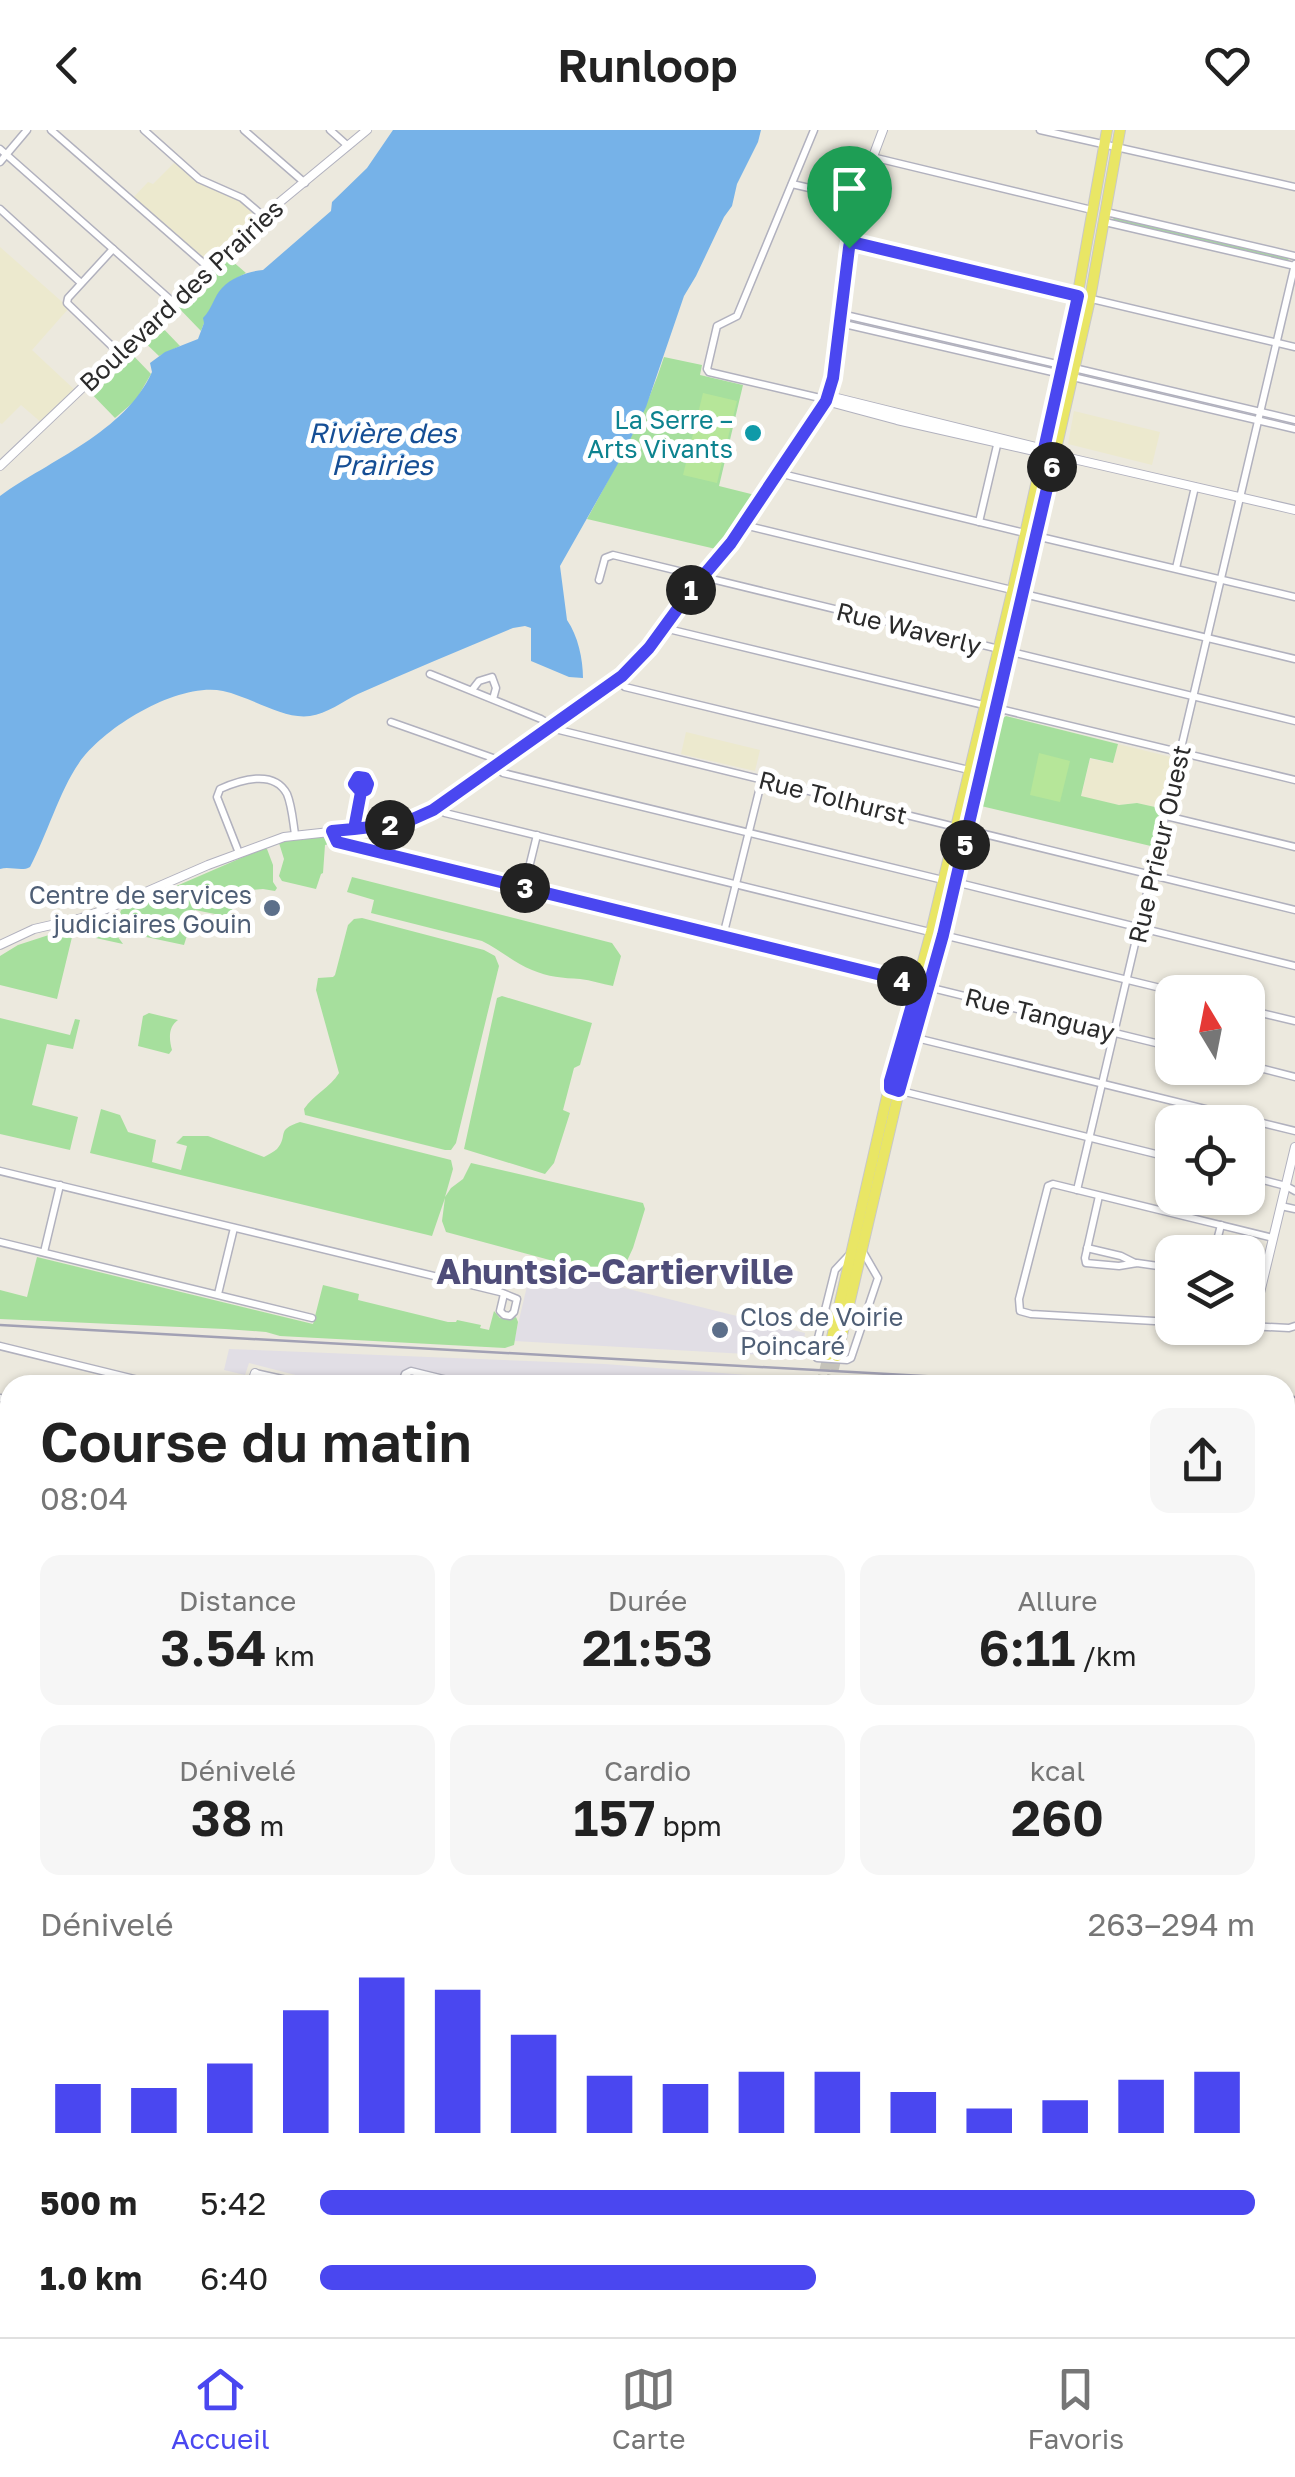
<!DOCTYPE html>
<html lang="fr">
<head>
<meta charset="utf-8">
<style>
  :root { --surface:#fff; --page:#f6f6f6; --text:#222; --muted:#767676; --line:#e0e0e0; --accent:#4a47f0 }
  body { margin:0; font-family:"Golos Text",sans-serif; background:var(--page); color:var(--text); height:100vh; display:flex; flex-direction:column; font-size:38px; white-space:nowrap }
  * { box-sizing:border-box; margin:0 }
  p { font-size:32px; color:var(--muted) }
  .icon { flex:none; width:55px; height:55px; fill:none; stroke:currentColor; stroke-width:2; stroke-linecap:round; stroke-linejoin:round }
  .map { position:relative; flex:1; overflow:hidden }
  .panel { position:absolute; left:0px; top:1245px; width:1295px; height:962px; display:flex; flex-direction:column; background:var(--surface); border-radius:30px 30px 0 0; box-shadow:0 2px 8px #0004 }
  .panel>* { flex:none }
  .needle { width:65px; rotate:350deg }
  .buttons { position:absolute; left:1155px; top:845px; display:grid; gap:20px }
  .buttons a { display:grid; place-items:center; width:110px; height:110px; border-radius:20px; background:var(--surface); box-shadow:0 2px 8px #0004; font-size:50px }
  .pin { position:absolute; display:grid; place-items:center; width:85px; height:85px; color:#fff; margin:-102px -42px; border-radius:50% 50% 50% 0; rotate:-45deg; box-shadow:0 0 10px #0007 }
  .pin .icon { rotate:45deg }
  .km { position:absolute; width:50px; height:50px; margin:-25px; border-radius:50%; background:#222; color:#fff; font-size:28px; line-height:50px; text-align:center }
  .round { display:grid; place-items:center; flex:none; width:105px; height:105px; border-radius:20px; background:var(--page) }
  .summary { display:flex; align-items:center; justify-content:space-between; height:170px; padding:0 40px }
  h1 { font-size:55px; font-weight:600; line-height:75px }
  .metrics { display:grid; grid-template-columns:repeat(3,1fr); gap:15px; height:170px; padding:10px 40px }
  .metrics div { display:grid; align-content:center; border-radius:20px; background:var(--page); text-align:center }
  .metrics b { font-size:50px; font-weight:600 }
  .metrics small { font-size:28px; font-weight:400 }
  .metrics p { font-size:28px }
  .chart { height:280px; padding:20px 40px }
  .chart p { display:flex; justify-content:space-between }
  .chart svg { width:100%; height:180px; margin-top:10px; stroke:var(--accent); stroke-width:6 }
  ul { padding:0 40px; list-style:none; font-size:32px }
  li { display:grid; grid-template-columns:160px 120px 1fr; align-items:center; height:75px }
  li i { height:25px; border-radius:12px; background:var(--accent) }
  header { display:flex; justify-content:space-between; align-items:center; height:130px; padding:0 40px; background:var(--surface); font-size:45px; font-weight:600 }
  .dock { display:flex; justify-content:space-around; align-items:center; height:140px; border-top:2px solid var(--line); background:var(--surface); font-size:28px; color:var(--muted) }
  .dock a { display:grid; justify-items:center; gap:5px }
  .dock .current { color:var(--accent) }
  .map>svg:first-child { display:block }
  .industrial { fill:#e1dee5 }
  .education { fill:#ece9ce }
  .medical { fill:#f2dfdc }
  .green { fill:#a6df9d }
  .pitch { fill:#b6e699 }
  .water { fill:#76b2e8 }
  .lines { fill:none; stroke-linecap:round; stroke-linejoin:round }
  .primary-tunnel { stroke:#c5c3ba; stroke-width:10; stroke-dasharray:10 5; stroke-linecap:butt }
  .minor-casing { stroke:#b1b1be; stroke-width:9 }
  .tertiary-casing { stroke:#b1b1be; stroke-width:10 }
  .secondary-casing { stroke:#b1b1be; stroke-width:10 }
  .primary-casing { stroke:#c8c8c8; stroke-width:12 }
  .motorway-casing { stroke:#c8c8c8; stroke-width:15 }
  .minor { stroke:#fff; stroke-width:6 }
  .tertiary { stroke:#fff; stroke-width:8 }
  .secondary { stroke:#fff; stroke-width:8 }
  .primary { stroke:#e9e665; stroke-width:10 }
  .motorway { stroke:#f5bf5f; stroke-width:12 }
  .rail { stroke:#a2a1b4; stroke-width:2.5 }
  .route-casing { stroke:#fff; stroke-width:20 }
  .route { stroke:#4a47f0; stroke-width:12 }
  .culture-dot { fill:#0f9aa8; stroke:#fff; stroke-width:4 }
  .service-dot { fill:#5c6f8a; stroke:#fff; stroke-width:4 }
  .labels { text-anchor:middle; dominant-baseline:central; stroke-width:10; stroke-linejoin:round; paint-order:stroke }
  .street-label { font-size:25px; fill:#2b2b2b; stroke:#fff }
  .culture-label { font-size:25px; fill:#0d838f; stroke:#fff; text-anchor:end }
  .service-label { font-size:25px; fill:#4e5e75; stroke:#fff; text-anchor:end }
  .water-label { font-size:28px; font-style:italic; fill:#154e95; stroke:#fff }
  .district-label { font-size:35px; font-weight:bold; fill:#4f4d79; stroke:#fff }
</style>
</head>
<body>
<header><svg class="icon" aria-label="back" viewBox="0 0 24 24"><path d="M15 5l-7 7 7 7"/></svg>Runloop<svg class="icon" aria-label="heart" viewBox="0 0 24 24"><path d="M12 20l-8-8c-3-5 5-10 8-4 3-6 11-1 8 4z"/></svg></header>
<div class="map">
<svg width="1295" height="2207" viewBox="0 0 1295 2207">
  <rect width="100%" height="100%" fill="#ece9de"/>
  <g class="industrial">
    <path d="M 532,1135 L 805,1203 L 801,1227 L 514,1211 Z"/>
    <path d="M 229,1219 L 605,1234 L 801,1249 L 799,1255 L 334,1255 L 249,1233 L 245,1245 L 224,1240 Z"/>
  </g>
  <g class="education">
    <path d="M 177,30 L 199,49 L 242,68 L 263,86 L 209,138 L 131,70 L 148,52 L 153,54 Z"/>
    <path d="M 0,117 L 69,178 L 32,220 L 77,262 L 43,294 L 21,275 L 2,294 L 0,293 Z"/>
    <path d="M 1074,281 L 1160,302 L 1152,335 L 1068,314 Z"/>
    <path d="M 686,602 L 760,620 L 755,641 L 681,624 Z"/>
    <path d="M 1118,614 L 1175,628 L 1164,679 L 1137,673 L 1119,675 L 1081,667 L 1090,629 L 1113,633 Z"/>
    <path d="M 0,1378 L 10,1381 L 10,1487 L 0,1483 Z"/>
  </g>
  <path class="medical" d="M 0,1276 L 10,1278 L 10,1381 L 0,1378 Z"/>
  <g class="green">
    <path d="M 1114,86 L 1289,127 L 1288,132 L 1113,91 Z"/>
    <path d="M 224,124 L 246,143 C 239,147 230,151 224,157 C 216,164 205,191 201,201 L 173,172 Z"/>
    <path d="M 157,192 L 180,216 L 159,226 L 137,205 Z"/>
    <path d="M 125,217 L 151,244 L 136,270 L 115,288 L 84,256 Z"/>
    <path d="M 664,227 L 702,235 L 700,245 L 743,255 L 719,356 L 759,366 L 720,420 L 587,389 C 616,336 646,284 664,227 Z"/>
    <path d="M 1006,586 L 1118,614 L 1113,633 L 1090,628 L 1081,666 L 1119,675 L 1137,673 L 1164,679 L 1155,717 L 981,676 L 1002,589 Z"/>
    <path d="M 327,707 L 329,714 L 325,715 L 323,743 L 321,744 L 316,759 L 282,751 L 279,746 L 284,729 L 279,713 L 297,708 L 304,710 L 305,708 Z"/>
    <path d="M 262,719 L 267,719 L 273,735 L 273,752 L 277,758 L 275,761 L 263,759 L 250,760 L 246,771 L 235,770 L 230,787 L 195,780 L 184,815 L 132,804 L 128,805 L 118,790 L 121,780 Z"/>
    <path d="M 352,747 L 612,813 L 621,826 L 613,856 C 602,854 591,850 580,849 C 563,848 548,847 532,840 C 514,833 499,819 482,811 L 371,783 L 374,770 L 347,762 Z"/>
    <path d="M 101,788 L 108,793 L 123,814 L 73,803 L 57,869 L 0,855 L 0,826 L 18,815 Z"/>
    <path d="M 362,788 L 484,820 L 495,826 L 499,836 L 456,1013 L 451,1020 L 445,1020 L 305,985 L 304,979 C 314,964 330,958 339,943 L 316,860 L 318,848 L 333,847 L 335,845 L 348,795 L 354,789 Z"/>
    <path d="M 502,866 L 592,893 L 580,935 L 574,938 L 563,980 L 570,983 L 554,1033 L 545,1044 L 464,1019 L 497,868 Z"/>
    <path d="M 149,883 L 178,890 C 168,897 169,909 172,920 L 169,924 L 138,916 L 143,886 Z"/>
    <path d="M 0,888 L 70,905 L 75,889 L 80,890 L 73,919 L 47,914 L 32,975 L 78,987 L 70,1020 L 0,1004 Z"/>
    <path d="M 101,979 L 120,985 L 128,1002 L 156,1010 L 152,1032 L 181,1040 L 187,1016 L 176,1013 L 183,1006 L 208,1006 L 264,1027 C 269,1024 274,1022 277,1019 C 289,1005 275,1000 300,992 L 451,1030 L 453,1039 L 445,1067 L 451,1058 L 463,1049 L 471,1033 L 643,1073 L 645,1079 L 633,1118 L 620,1146 L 609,1146 L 446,1102 L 442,1091 L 445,1068 L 432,1106 L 90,1023 Z"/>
    <path d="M 37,1127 L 313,1194 L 323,1155 L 359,1164 L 358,1170 L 448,1192 L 456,1192 L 457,1190 L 481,1195 L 480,1198 L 489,1200 L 494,1181 L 500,1188 L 510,1190 L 516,1187 L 518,1192 L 514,1215 L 505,1218 L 280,1206 L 266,1202 L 225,1199 L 0,1189 L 0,1160 L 27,1167 Z"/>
    <path d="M 600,2198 L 701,2198 L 699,2207 L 595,2207 Z"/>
    <path d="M 996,2198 L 1096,2198 L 1094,2207 L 991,2207 Z"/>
  </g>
  <g class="pitch">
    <path d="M 703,263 L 737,271 L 717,353 L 683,345 Z"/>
    <path d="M 1039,623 L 1070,631 L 1060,672 L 1030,665 Z"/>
  </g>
  <path class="water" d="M 393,0 L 761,0 L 758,12 L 737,54 L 732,76 L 724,87 L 696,146 L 684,166 L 646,277 L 620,330 L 560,436 L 567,490 C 578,506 583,529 583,548 L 569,547 L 531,531 L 531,498 L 525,496 L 513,498 C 461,520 409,541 358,564 C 344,571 326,584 310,586 C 284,590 251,567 223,561 C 178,552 104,597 79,633 C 59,662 47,705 30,737 C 22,742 10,736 0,739 L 0,366 C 50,330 125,302 152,242 L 150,233 L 165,222 L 198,209 L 204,193 L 203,188 C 212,179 214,166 222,158 C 232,147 250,141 263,140 L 331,81 L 332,72 L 367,38 Z"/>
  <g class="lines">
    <g class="primary-tunnel">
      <path d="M 821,1255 L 828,1225"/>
      <path d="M 830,1255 L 837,1226"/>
    </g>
    <g class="minor-casing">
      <g id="minor">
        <path d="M 51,0 L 209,138"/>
        <path d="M 144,0 L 199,49 L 242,68 L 263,86"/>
        <path d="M 244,0 L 305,53"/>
        <path d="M 330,0 L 348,16"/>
        <path d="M 814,0 L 737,186 L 717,196 L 707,239 L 709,242 L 820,268 L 827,268"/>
        <path d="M 1040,0 L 1295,57"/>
        <path d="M 0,19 L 173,172"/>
        <path d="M 872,27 L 1092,80"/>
        <path d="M 0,32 L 27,0"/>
        <path d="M 792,54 L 857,69"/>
        <path d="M 0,79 L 81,153"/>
        <path d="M 1106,82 L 1295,126"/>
        <path d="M 1105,92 L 1295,136"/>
        <path d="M 850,112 L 1295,217"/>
        <path d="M 113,119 L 68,168 L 67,173 L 119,223"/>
        <path d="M 841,184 L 1061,235"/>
        <path d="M 840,193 L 1061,244"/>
        <path d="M 1074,238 L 1295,290"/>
        <path d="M 1073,247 L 1295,299"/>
        <path d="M 778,343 L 1025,403"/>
        <path d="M 979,392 L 998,311"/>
        <path d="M 744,395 L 1012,460"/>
        <path d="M 1036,406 L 1295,467"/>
        <path d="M 1176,438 L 1195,357"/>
        <path d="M 599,450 L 605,428 L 613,425 L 1295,591"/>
        <path d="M 1024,464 L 1295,529"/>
        <path d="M 664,498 L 1295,650"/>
        <path d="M 430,544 L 541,589 L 559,600 L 1295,780"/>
        <path d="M 617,550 L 625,557 L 973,641"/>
        <path d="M 472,560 L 479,551 L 492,547 L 496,558 L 493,569"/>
        <path d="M 391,592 L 493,628 L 498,639 L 503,643 L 943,750"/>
        <circle cx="361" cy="654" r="7"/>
        <path d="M 438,677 L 445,683 L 930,802"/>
        <path d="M 1166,686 L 1295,717"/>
        <path d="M 354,699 L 361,661"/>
        <path d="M 332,701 L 337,712 L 1172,917"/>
        <path d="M 239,723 L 217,667 L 220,659 C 240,650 274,639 287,664 C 292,676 293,692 295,704"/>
        <path d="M 955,752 L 1295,836"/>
        <path d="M 524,758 L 537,705"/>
        <path d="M 943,805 L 1177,862"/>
        <path d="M 723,806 L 762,649"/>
        <path d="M 1248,880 L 1295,891"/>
        <path d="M 904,905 L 1295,1001"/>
        <path d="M 1248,935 L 1295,947"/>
        <path d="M 889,958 L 1172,1028"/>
        <path d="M 0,1041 L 500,1162 L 517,1169 L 514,1182 L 510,1186 L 504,1185 L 500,1181 L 504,1164"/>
        <path d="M 1248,1046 L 1286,1056 L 1295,1061"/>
        <path d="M 1077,1060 L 1295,134"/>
        <path d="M 1099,1066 L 1085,1128 L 1086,1133 L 1119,1136 L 1137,1133 L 1172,1138"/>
        <path d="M 1281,1076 L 1295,1079"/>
        <path d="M 0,1112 L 312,1188"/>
        <path d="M 1087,1118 L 1121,1126 L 1135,1133"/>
        <path d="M 44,1122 L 60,1055"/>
        <path d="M 1214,1122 L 1221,1095"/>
        <path d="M 849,1125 L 835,1140 L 814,1224 L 817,1228 L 847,1230 L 851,1228 L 878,1148 L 863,1122"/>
        <path d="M 218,1164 L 234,1098"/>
        <path d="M 1172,1192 L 1031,1184 L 1020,1181 L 1019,1169 L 1048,1056 L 1053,1054 L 1273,1108"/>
        <path d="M 1248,1196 L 1289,1198 L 1295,1196"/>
        <path d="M 0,1216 L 159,1255"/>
        <path d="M 255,1243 L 309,1255"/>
        <path d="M 401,1255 L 405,1244 L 411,1241 L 468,1255"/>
        <path d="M 807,1255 L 834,1255"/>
        <path d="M 0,1268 L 10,1270"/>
        <path d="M 1285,1300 L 1295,1301"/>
        <path d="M 1285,1325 L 1290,1301"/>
        <path d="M 1285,1389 L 1295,1391"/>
        <path d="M 1285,1466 L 1295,1469"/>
        <path d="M 1285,1557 L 1295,1559"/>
        <path d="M 0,1570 L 10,1575"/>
        <path d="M 0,1599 L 10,1580"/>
        <path d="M 0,1606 L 10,1611"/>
        <path d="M 0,1669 L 10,1674"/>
        <path d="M 1285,1673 L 1295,1693"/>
        <path d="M 0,1722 L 10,1704"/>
        <path d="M 1285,1778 L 1292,1776 L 1295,1769"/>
        <path d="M 1285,1883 L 1285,1877 L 1295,1878"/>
        <path d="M 0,1912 L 10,1918"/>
        <path d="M 1285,1963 L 1295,1964"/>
        <path d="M 1285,1972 L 1295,1973"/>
        <path d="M 0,1975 L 10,1981"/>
        <path d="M 1285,2027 L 1292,2029 L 1294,2039 L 1288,2062"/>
        <path d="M 0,2116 L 10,2083"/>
        <path d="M 1285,2126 L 1295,2131"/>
        <path d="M 0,2161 L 10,2165"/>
        <path d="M 220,2198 L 225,2199 L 260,2198"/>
        <path d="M 736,2207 L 739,2198"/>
        <path d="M 859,2207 L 861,2198"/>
        <path d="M 869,2207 L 871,2198"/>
        <path d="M 926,2207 L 929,2198"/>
        <path d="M 987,2207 L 991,2198"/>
        <path d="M 1098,2207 L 1100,2198"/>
        <path d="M 1215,2207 L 1220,2198"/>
        <path d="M 1286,2207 L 1288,2196"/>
      </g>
    </g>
    <g class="tertiary-casing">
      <g id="tertiary">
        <path d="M 827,268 L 833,267 L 1044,319"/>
        <path d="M 826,271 L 897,290 L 1043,323"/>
        <path d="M 0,336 L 263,86 L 367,0"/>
        <path d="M 0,815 L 34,799 L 82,788 L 109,778 L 208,735 L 284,707 L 394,695 L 413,690 L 455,665 L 626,543 L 649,518 L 692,459 L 734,409 L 826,271 L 833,247 L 857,69 L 883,0"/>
        <path d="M 1252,1196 L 1295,1017"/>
        <path d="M 251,1255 L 255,1243"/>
        <path d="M 0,1833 L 10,1817"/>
      </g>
    </g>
    <g class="secondary-casing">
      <g id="secondary">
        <path d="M 1052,324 L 1295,380"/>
        <path d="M 0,1489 L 10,1493"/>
        <path d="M 0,1504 L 10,1509"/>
        <path d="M 1285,1629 L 1295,1624"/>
        <path d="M 1285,1643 L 1295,1638"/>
      </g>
    </g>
    <g class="primary-casing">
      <g id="primary">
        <path d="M 828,1225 L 891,949 L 931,802 L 1014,454 L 1076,174 L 1107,0"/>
        <path d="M 837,1226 L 899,961 L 932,848 L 1010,522 L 1089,174 L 1120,0"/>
        <path d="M 570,2207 L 577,2198"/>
        <path d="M 582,2207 L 588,2198"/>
      </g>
    </g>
    <g class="motorway-casing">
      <g id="motorway">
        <path d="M 1285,1817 L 1295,1818"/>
        <path d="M 1285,1834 L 1295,1833"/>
        <path d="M 1285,1855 L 1295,1855"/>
        <path d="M 0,2186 L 10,2189"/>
        <path d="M 39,2198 L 79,2207"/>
        <path d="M 0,2203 L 14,2207"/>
        <path d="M 346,2207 L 386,2198"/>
        <path d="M 411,2207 L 441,2198"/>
        <path d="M 713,2207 L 715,2198"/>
      </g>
    </g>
    <use href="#minor" class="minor"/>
    <use href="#tertiary" class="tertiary"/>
    <use href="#secondary" class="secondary"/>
    <use href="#primary" class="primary"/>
    <use href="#motorway" class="motorway"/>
    <g class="rail">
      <path d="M 0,1195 L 1087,1255"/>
      <path d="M 1285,1266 L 1295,1267"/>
    </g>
  </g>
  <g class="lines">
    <g class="route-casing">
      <path id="route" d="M 849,118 L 833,248 L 826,271 L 731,413 L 692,459 L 649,518 L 622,546 L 433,680 L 404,693 L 354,699 L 361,662 L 366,660 L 368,654 L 365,648 L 358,647 L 354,654 L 361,662 L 354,699 L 332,701 L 337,712 L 918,854 L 890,951 L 890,958 L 899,961 L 943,805 L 1055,324 L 1044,319 L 1078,166 L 852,112 L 850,112 L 849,118"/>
    </g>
    <use href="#route" class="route"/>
  </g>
  <circle class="culture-dot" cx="753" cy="303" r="10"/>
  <g class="service-dot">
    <circle cx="272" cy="778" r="10"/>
    <circle cx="720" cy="1200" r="10"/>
  </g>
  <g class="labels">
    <g class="street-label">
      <text transform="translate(181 165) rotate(-43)">Boulevard des Prairies</text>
      <text transform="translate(909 498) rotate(14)">Rue Waverly</text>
      <text transform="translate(833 667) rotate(14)">Rue Tolhurst</text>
      <text transform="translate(1159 714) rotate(-77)">Rue Prieur Ouest</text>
      <text transform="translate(1040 884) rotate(14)">Rue Tanguay</text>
    </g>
    <g class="culture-label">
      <text x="733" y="289">La Serre –<tspan x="733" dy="29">Arts Vivants</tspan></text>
    </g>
    <g class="service-label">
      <text x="252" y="764">Centre de services<tspan x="252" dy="29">judiciaires Gouin</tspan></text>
      <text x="740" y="1186" text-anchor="start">Clos de Voirie<tspan x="740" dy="29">Poincaré</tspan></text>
    </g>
    <g class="water-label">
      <text x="382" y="302">Rivière des<tspan x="382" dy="32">Prairies</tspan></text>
    </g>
    <g class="district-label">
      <text x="615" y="1141">Ahuntsic-Cartierville</text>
    </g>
  </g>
</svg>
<div class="buttons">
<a><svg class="needle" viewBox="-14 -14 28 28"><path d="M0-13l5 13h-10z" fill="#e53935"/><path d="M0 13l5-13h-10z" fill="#767676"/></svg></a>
<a><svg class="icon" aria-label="locate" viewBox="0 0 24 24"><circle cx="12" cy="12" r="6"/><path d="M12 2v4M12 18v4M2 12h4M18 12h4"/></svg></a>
<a><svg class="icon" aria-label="layers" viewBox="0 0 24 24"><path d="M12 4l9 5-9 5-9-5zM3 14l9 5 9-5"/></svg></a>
</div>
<div class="pin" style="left:849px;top:118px;background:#1e9e55"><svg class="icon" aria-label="arrive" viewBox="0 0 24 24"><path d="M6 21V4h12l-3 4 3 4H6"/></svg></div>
<b class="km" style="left:691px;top:460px">1</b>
<b class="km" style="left:390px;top:695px">2</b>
<b class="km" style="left:525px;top:758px">3</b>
<b class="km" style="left:902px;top:851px">4</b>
<b class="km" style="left:965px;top:715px">5</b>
<b class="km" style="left:1052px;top:337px">6</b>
<section class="panel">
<div class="summary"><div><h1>Course du matin</h1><p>08:04</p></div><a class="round"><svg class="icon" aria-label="share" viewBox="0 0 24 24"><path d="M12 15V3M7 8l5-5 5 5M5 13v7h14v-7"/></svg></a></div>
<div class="metrics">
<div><p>Distance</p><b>3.54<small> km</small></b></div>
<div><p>Durée</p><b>21:53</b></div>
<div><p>Allure</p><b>6:11<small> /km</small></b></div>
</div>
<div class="metrics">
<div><p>Dénivelé</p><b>38<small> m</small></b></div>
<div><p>Cardio</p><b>157<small> bpm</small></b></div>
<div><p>kcal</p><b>260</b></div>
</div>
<div class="chart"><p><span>Dénivelé</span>263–294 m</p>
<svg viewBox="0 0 160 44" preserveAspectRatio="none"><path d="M5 44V32M15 44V33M25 44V27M35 44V14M45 44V6M55 44V9M65 44V20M75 44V30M85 44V32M95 44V29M105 44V29M115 44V34M125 44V38M135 44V36M145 44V31M155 44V29"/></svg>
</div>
<ul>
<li><b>500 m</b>5:42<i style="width:100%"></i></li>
<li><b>1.0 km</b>6:40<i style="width:53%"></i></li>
</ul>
</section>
</div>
<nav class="dock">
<a class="current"><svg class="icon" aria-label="home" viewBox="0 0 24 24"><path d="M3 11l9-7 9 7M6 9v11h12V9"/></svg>Accueil</a>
<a><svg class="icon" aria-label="map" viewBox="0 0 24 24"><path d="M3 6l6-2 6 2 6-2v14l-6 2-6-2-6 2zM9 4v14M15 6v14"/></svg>Carte</a>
<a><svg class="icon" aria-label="saved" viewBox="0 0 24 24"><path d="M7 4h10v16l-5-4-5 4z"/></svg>Favoris</a>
</nav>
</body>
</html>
